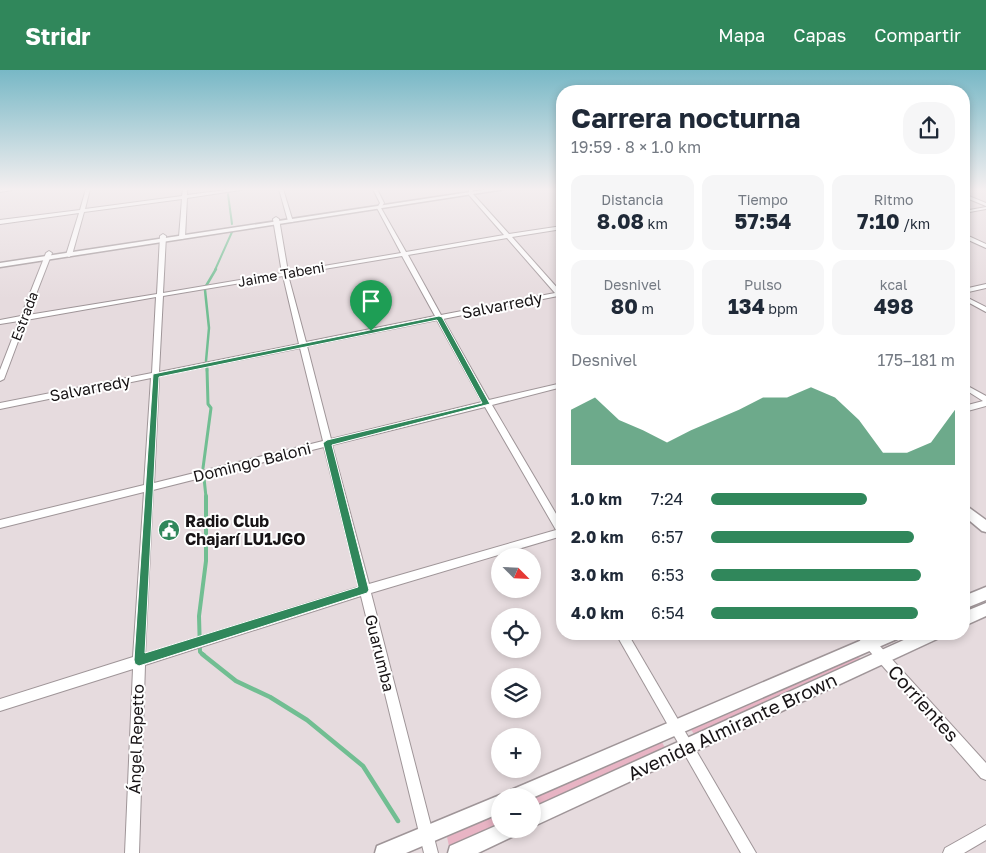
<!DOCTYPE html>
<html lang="es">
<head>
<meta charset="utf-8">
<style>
  :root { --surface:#fff; --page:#f6f6f7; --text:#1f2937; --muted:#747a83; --accent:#30875b }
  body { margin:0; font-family:"Golos Text",sans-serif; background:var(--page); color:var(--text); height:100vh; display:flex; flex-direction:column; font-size:19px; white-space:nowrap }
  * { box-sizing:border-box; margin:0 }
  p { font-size:16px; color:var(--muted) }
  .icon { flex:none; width:28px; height:28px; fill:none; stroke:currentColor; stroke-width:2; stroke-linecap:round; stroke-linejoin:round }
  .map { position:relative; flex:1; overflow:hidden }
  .side { position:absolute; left:556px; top:15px; width:414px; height:555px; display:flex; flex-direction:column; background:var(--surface); border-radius:20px; box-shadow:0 2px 8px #0003 }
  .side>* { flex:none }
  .needle { width:32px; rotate:114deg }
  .fabs { position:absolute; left:491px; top:478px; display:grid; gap:10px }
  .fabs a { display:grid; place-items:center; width:50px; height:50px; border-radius:50%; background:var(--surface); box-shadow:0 2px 8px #0003; font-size:25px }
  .pin { position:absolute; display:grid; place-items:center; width:42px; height:42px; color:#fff; margin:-51px -21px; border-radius:50% 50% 50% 0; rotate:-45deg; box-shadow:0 0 5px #0007 }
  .pin .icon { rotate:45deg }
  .round { display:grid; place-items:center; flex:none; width:52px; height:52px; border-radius:20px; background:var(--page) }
  .headline { display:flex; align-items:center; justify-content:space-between; height:85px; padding:0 15px }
  h1 { font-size:28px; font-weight:700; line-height:38px }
  .stats { display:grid; grid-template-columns:repeat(3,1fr); gap:8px; height:85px; padding:5px 15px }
  .stats div { display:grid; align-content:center; border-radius:12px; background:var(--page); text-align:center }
  .stats b { font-size:21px; font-weight:700 }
  .stats small { font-size:14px; font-weight:400 }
  .stats p { font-size:14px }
  .chart { height:140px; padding:10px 15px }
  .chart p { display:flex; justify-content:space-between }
  .chart svg { width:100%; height:90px; margin-top:5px; fill:var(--accent); opacity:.7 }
  ul { padding:0 15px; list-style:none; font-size:16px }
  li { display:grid; grid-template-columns:80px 60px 1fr; align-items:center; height:38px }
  li i { height:12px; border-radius:6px; background:var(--accent) }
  header { display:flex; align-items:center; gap:30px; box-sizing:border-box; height:70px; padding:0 25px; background:var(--accent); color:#fff }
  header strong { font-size:24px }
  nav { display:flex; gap:28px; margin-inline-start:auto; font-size:18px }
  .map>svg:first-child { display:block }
  .green { fill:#e8b4c4 }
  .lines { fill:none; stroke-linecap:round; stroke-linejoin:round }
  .stream-far4 { stroke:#71be92; stroke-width:2 }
  .stream-far3 { stroke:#71be92; stroke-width:2.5 }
  .stream-far2 { stroke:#71be92; stroke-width:3 }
  .stream-far1 { stroke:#71be92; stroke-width:4 }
  .stream { stroke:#71be92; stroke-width:4.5 }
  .minor-casing { stroke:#9f9598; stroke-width:2 }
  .secondary-casing { stroke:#9f9598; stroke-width:3 }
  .minor { fill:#fff; fill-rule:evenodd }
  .secondary { fill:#fff; fill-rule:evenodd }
  .route { fill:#30875b; stroke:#fff; fill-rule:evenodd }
  .labels { text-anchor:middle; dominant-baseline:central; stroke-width:4; stroke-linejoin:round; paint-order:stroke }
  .far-street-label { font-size:14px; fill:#181416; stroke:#fff }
  .street-label { font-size:16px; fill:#181416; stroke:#fff }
  .poi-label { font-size:16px; font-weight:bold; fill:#181416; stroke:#fff; text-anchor:start }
  .near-street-label { font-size:19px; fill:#181416; stroke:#fff }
</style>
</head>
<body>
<header>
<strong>Stridr</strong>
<nav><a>Mapa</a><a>Capas</a><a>Compartir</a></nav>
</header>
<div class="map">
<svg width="986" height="783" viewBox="0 0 986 783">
  <rect width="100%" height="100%" fill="#e6dbde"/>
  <g class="green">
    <path d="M 858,586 L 862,590 L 695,665 L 691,660 Z"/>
    <path d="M 662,672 L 665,678 L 533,738 L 532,729 Z"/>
    <path d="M 500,743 L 500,753 L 449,776 L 447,767 Z"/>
  </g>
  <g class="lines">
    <g class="stream-far4">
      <path d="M 228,124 L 232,154"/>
      <path d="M 215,200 L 232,162"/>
    </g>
    <g class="stream-far3">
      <path d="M 206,216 L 216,199"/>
      <path d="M 205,220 L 209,258 L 206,291"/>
      <path d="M 207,298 L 207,301"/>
    </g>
    <g class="stream-far2">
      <path d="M 203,398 L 211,338 L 208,334 L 207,299"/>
      <path d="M 204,408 L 206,427"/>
    </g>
    <path class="stream-far1" d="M 204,585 L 200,582 L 199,546 L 206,491 L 206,426"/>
    <path class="stream" d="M 202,584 L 236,611 L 270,627 L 307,650 L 363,696 L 398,751"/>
    <g class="minor-casing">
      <g id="minor">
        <path d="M 17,119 L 0,122 L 0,120 Z"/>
        <path d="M 86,119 L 90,119 L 85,139 L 182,126 L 183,119 L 187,119 L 187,125 L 234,119 L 247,119 L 187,128 L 185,167 L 182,169 L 179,167 L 182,129 L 84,142 L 72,185 L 69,187 L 66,185 L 79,143 L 0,154 L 0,150 L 80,140 Z"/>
        <path d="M 279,119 L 283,119 L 293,152 L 288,151 Z"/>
        <path d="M 373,119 L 377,119 L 384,133 L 381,138 L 406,182 L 504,165 L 469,125 L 469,119 L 473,119 L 473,124 L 509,164 L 562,156 L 562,159 L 512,167 L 560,221 L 562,221 L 562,229 L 558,226 L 443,249 L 489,330 L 562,313 L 562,317 L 492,335 L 562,454 L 562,466 L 371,523 L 438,783 L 424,783 L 361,526 L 145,595 L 139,783 L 125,783 L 133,599 L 0,641 L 0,629 L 133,587 L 144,422 L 0,458 L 0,450 L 144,415 L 151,308 L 0,339 L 0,333 L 152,303 L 156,227 L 26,250 L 4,309 L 0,311 L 0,300 L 19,251 L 0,254 L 0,250 L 21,246 L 46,183 L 49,181 L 52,183 L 28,245 L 157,224 L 160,166 L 163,164 L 166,166 L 163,223 L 282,203 L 273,149 L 276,147 L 279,149 L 288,202 L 401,183 L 377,138 L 380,133 ZM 507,168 L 555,223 L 441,245 L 408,185 ZM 402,186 L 435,246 L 306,272 L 288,205 ZM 283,206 L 299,274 L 159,302 L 163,226 ZM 437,250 L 482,332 L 331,369 L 307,276 ZM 300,278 L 323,371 L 154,413 L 159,306 ZM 485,337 L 556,460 L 369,514 L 332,375 ZM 324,377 L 359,517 L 145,584 L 153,420 Z"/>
        <path d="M 964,124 L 986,133 L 986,136 L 964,127 Z"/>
        <path d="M 986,137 L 986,139 L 964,143 L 964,141 Z"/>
        <path d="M 964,164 L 986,174 L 986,178 L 964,168 Z"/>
        <path d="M 986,214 L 986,218 L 964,223 L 964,219 Z"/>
        <path d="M 964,226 L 986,237 L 986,242 L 964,230 Z"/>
        <path d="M 964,314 L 986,326 L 986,336 L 964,342 L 964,336 L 983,331 L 964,319 Z"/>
        <path d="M 616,564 L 628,564 L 756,783 L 741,783 Z"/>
        <path d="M 856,564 L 869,564 L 986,693 L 986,710 L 981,708 L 858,568 Z"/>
        <path d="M 986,755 L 986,770 L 964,783 L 943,783 L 945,778 Z"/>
      </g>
    </g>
    <g class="secondary-casing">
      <g id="secondary">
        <path d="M 490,119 L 505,119 L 0,197 L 0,193 Z"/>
        <path d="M 964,434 L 986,450 L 986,462 L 982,461 L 964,446 Z"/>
        <path d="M 986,517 L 986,530 L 964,539 L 964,526 Z"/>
        <path d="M 986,533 L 986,546 L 964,556 L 964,542 Z"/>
        <path d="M 876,564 L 899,564 L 897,569 L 532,728 L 532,726 L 508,726 L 511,720 Z"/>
        <path d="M 917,564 L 939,564 L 937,569 L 532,757 L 532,738 Z"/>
        <path d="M 500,725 L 503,726 L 500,726 L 500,743 L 406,783 L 375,783 L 377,776 Z"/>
        <path d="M 500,754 L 500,759 L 519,759 L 516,765 L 478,783 L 448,783 L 450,776 Z"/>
      </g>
    </g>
    <use href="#minor" class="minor"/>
    <use href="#secondary" class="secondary"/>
  </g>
  <linearGradient id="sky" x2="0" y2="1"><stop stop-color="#78b8c6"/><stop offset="0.52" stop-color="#f4eff0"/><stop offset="1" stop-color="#f4eff0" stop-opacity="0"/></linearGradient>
  <rect width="986" height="229" fill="url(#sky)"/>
  <path class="route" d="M 439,246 L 442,247 L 490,334 L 332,375 L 369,520 L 367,523 L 139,596 L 135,594 L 134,590 L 153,304 ZM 437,250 L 482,333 L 327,370 L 323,373 L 358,517 L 145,583 L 159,307 Z"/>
  <defs>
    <g id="civic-disc" transform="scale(1.125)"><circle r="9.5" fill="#30875b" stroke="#fff"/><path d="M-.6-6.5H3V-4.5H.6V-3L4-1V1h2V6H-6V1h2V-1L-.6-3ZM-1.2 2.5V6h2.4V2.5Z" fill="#fff"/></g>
  </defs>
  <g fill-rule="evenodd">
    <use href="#civic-disc" x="169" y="460"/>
  </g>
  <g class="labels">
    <g class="far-street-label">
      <text transform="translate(281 204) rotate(-10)">Jaime Tabeni</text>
      <text transform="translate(24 246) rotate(-69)">Estrada</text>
    </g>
    <g class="street-label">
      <text transform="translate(502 235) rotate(-11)">Salvarredy</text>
      <text transform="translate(90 318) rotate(-11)">Salvarredy</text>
      <text transform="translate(252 392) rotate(-14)">Domingo Baloni</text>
      <text transform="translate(380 583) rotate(76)">Guarumba</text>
      <text transform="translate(136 669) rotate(-88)">Ángel Repetto</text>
    </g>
    <g class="poi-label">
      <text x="185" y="451">Radio Club<tspan x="185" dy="18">Chajarí LU1JGO</tspan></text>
    </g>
    <g class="near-street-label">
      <text transform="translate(924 633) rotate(48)">Corrientes</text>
      <text transform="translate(732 656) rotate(-25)">Avenida Almirante Brown</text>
    </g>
  </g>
</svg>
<div class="fabs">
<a><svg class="needle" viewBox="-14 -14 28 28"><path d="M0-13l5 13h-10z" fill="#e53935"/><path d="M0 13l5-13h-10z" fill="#747a83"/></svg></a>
<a><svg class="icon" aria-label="locate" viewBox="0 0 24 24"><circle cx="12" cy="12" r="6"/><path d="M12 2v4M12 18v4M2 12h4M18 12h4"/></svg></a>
<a><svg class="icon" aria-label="layers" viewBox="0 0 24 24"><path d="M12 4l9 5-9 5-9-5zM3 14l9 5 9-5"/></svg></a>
<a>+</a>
<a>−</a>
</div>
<div class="pin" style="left:371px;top:261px;background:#1e9e55"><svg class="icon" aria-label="arrive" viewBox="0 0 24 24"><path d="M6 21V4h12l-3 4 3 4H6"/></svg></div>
<section class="side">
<div class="headline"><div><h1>Carrera nocturna</h1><p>19:59 · 8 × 1.0 km</p></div><a class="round"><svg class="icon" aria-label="share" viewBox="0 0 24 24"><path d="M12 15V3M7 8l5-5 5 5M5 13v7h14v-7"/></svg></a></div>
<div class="stats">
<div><p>Distancia</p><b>8.08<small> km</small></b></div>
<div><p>Tiempo</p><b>57:54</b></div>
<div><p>Ritmo</p><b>7:10<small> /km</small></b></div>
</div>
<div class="stats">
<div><p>Desnivel</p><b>80<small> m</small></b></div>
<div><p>Pulso</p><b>134<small> bpm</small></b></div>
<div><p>kcal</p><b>498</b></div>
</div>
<div class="chart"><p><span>Desnivel</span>175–181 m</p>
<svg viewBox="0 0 160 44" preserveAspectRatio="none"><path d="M0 44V17L10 11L20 22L30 27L40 33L50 27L60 22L70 17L80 11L90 11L100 6L110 11L120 22L130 38L140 38L150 33L160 17V44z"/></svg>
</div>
<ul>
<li><b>1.0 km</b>7:24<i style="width:64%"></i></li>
<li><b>2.0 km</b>6:57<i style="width:83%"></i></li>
<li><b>3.0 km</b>6:53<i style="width:86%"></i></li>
<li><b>4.0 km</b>6:54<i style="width:85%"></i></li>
</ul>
</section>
</div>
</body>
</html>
